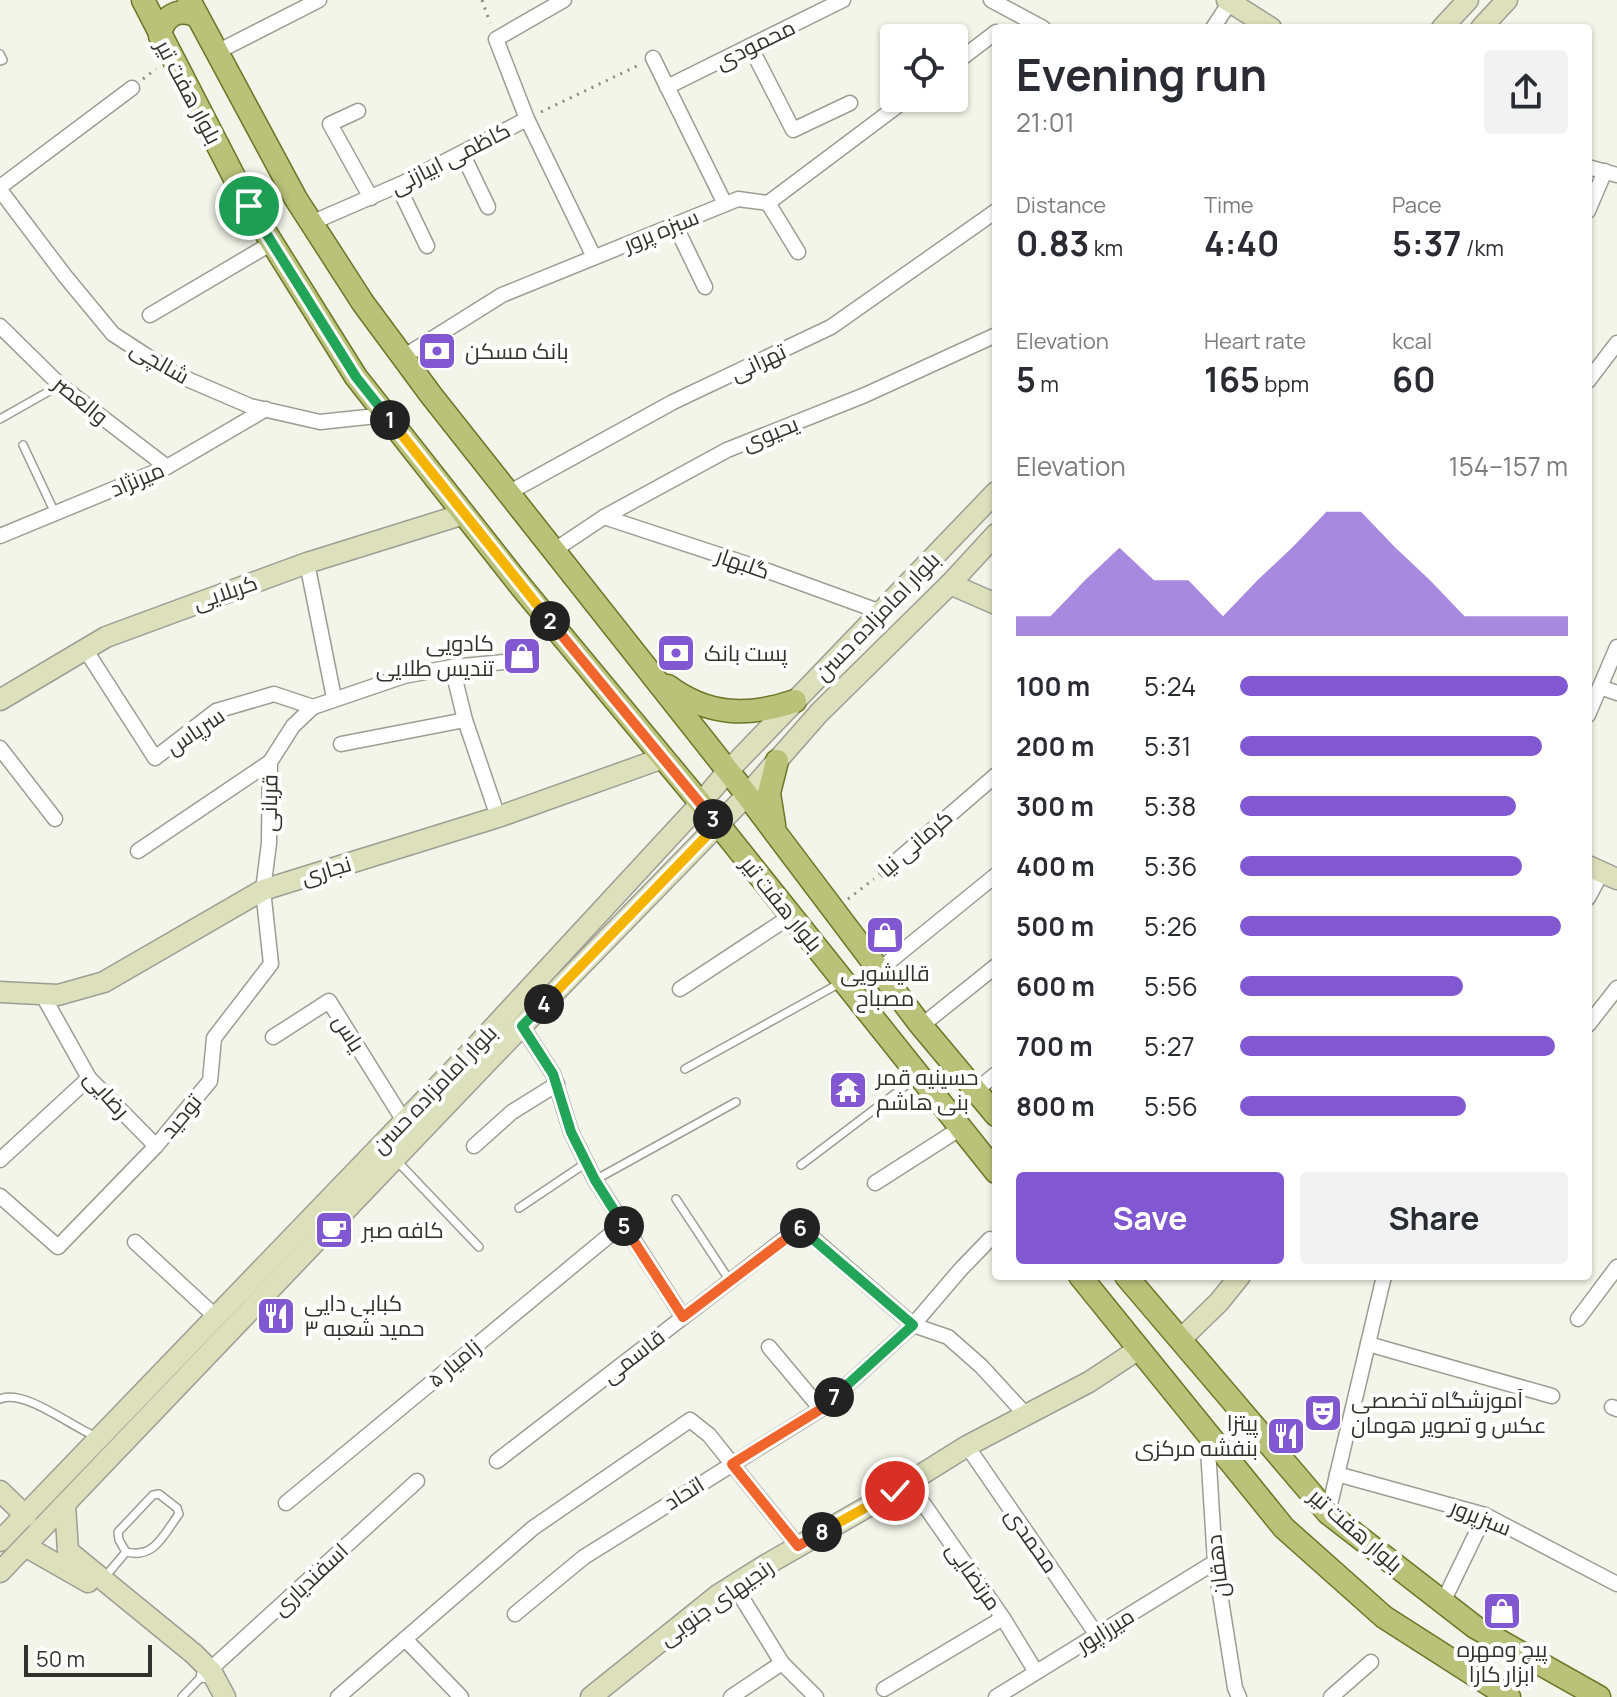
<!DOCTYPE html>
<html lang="en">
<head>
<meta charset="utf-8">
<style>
  :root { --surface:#fff; --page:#f2f2f3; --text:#2b2b33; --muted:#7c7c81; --accent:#8258d2 }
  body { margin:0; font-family:Manrope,Cairo,sans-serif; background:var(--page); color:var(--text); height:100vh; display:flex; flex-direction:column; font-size:30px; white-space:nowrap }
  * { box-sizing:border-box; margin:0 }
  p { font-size:26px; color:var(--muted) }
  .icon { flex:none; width:44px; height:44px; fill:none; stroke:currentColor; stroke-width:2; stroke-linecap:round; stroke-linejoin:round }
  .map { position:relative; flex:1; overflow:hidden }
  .details { position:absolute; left:992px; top:24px; width:600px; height:1256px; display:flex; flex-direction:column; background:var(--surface); border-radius:8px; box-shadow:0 2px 6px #0004 }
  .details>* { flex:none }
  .tools { position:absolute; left:880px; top:24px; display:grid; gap:16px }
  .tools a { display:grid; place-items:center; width:88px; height:88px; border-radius:8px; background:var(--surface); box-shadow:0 2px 6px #0004; font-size:40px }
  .scale { position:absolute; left:24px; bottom:20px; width:128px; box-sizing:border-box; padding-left:8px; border:4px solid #32332f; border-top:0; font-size:22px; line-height:28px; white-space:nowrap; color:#32332f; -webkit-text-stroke:6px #fff; paint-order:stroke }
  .pin { position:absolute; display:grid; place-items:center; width:68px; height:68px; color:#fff; margin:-34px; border:4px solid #fff; border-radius:50%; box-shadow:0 2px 8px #0007 }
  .km { position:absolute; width:40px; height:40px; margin:-20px; border-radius:50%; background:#222; color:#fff; font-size:22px; line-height:40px; text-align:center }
  .round { display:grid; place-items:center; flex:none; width:84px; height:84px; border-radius:8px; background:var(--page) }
  .summary { display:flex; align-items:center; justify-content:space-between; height:136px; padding:0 24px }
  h1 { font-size:44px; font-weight:700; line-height:60px }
  .stats { display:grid; grid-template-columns:repeat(3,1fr); gap:12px; height:136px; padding:8px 24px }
  .stats div { display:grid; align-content:center }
  .stats b { font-size:34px; font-weight:700 }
  .stats small { font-size:22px; font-weight:400 }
  .stats p { font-size:22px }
  .chart { height:224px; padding:16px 24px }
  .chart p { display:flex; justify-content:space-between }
  .chart svg { width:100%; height:144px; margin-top:8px; fill:var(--accent); opacity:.7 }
  .cta { display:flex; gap:16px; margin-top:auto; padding:16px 24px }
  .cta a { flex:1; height:92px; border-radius:8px; background:var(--accent); color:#fff; font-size:32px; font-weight:700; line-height:92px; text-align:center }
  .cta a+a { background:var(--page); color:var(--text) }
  ul { padding:0 24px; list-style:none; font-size:26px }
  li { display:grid; grid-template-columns:128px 96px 1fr; align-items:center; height:60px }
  li i { height:20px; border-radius:10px; background:var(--accent) }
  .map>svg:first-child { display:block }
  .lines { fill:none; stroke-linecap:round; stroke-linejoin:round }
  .lane-casing { stroke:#9c9e94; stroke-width:10 }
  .street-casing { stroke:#9c9e94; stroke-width:17 }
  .secondary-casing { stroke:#9c9e94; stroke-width:23 }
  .primary-casing { stroke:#6c7625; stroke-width:25 }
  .path { stroke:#8a8b84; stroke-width:3; stroke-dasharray:2 6; stroke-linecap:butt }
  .lane { stroke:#fff; stroke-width:7 }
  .street { stroke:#fff; stroke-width:14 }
  .secondary { stroke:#dce1bc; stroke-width:20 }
  .primary { stroke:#bac279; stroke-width:22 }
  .split-1-casing { stroke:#fff; stroke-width:16 }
  .split-2-casing { stroke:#fff; stroke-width:16 }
  .split-3-casing { stroke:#fff; stroke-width:16 }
  .split-4-casing { stroke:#fff; stroke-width:16 }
  .split-5-casing { stroke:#fff; stroke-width:16 }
  .split-6-casing { stroke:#fff; stroke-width:16 }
  .split-7-casing { stroke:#fff; stroke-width:16 }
  .split-8-casing { stroke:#fff; stroke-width:16 }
  .split-9-casing { stroke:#fff; stroke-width:16 }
  .split-1 { stroke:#22a559; stroke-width:10 }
  .split-2 { stroke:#f5b400; stroke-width:10 }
  .split-3 { stroke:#f0652b; stroke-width:10 }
  .split-4 { stroke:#f5b400; stroke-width:10 }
  .split-5 { stroke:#22a559; stroke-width:10 }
  .split-6 { stroke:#f0652b; stroke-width:10 }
  .split-7 { stroke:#22a559; stroke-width:10 }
  .split-8 { stroke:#f0652b; stroke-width:10 }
  .split-9 { stroke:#f5b400; stroke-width:10 }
  .labels { text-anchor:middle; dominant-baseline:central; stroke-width:8; stroke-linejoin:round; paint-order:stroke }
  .street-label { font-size:22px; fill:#32332f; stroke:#fff }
  .poi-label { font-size:22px; fill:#32332f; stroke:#fff; text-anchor:start }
</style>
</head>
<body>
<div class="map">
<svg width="1617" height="1697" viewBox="0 0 1617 1697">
  <rect width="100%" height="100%" fill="#f3f5ea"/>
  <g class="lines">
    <g class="lane-casing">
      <g id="lane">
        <path d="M 0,54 L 3,60 L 0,61"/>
        <path d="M 0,419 L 60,385"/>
        <path d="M 23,445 L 55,513"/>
        <path d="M 685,1069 L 842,982"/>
        <path d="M 396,1160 L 479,1247"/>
        <path d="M 801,1165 L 917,1077"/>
        <path d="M 595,1180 L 736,1102"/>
        <path d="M 676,1199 L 730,1281"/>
        <path d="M 519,1208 L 586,1163"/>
        <path d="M 0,1399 C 25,1389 70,1426 95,1436"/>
        <path d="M 159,1494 L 177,1508 L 179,1514 C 163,1535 155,1559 126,1552 L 119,1540 L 118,1532 L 153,1495 Z"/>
        <path d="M 104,1578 L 126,1552"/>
        <path d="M 182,1697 L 202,1676"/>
      </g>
    </g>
    <g class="street-casing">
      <g id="street">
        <path d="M 991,0 L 1043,28"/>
        <path d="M 1213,28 L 1230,2"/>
        <path d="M 750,46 L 793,130 L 850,103"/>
        <path d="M 217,52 L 319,0"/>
        <path d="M 653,58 L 725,204"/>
        <path d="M 954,64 L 996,32"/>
        <path d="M 667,87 L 843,0"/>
        <path d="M 358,111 L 330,124 L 371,198"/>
        <path d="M 527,119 L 594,257"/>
        <path d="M 462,153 L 488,207"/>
        <path d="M 1588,167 L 1617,175"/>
        <path d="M 398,186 L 427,246"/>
        <path d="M 0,187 L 132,88"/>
        <path d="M 0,190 L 65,276 L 113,334 L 173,373 L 250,406 L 320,422 L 386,415"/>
        <path d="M 768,203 L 798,252"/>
        <path d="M 1588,211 L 1605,171"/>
        <path d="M 311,223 L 403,183 L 527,119 L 496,39 L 564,0"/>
        <path d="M 675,225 L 705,287"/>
        <path d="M 150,315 L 272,243"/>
        <path d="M 0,326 L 60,385 L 167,467"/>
        <path d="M 403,357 L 502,295 L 738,199 L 768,203 L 908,98"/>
        <path d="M 1588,381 L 1617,343"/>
        <path d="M 508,493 L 673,402 L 831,327 L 996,211"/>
        <path d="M 604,517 L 768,571 L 881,612"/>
        <path d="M 0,536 L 167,467 L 266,409"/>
        <path d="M 553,551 L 604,517 L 727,450 L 865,395 L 996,335"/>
        <path d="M 307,563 L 334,698"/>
        <path d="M 85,649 L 155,758 L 216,711 L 274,694 L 313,707"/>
        <path d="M 452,667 L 465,720 L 498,817"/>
        <path d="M 1600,687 L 1617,693"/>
        <path d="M 1588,715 L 1617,647"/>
        <path d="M 341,744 L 465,720"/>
        <path d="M 0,748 L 55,819"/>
        <path d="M 138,851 L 270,762"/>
        <path d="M 886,870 L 996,775"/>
        <path d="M 1588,898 L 1602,872"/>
        <path d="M 879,970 L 996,875"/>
        <path d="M 680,989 L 791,916"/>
        <path d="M 42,994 L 89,1078 L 156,1146"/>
        <path d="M 1588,1025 L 1617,988"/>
        <path d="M 522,1026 L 553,1074 L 571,1132 L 595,1180 L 683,1317"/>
        <path d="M 921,1026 L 996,966"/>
        <path d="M 273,1037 L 329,1001 L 404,1121"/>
        <path d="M 975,1091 L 996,1074"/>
        <path d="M 474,1146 L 512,1112 L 557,1084"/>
        <path d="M 0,1160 L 89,1078"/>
        <path d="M 875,1183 L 961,1128"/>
        <path d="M 0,1196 L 58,1247 L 156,1146 L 210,1081 L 214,1038 L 271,964 L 263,890 L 269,843 L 270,762 L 293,726 L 313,707 L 404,676 L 452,667 L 504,662"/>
        <path d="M 135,1242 L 216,1317"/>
        <path d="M 1578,1319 L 1617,1267"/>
        <path d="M 1368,1344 L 1552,1396"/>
        <path d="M 769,1347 L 821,1409"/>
        <path d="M 1612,1407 L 1617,1409"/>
        <path d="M 1207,1433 L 1215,1562 L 1235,1688 L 1239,1697"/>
        <path d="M 967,1446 L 1097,1635"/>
        <path d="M 497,1461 L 800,1227 L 913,1325 L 948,1337 L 981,1366 L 1026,1415"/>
        <path d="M 1337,1474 L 1485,1515 L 1617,1584"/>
        <path d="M 909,1483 L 1003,1618 L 1036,1672"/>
        <path d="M 286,1503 L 623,1224"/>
        <path d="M 1328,1513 L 1384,1276"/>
        <path d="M 734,1585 L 782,1663 L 816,1697"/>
        <path d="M 1443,1602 L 1485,1515"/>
        <path d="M 515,1614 L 584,1557 L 821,1409 L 913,1325 L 961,1269 L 990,1239"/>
        <path d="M 405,1639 L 461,1697"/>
        <path d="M 204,1675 L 417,1481"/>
        <path d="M 884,1689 L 1003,1618"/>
        <path d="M 338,1697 L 533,1528 L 690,1420 L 709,1435 L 798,1546"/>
        <path d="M 731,1697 L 782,1663"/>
        <path d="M 996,1697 L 1215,1562"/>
        <path d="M 1331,1697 L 1371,1662"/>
      </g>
    </g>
    <g class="secondary-casing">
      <g id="secondary">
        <path d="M 1227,0 L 1271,28"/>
        <path d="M 1442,28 L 1468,0"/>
        <path d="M 1481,28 L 1507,0"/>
        <path d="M 950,584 L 996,604"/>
        <path d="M 0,700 L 106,637 L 307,563 L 464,514"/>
        <path d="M 1588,866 L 1617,879"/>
        <path d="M 0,992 L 58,995 L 104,982 L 263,890 L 498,817 L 663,758"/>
        <path d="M 1180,1340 L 1219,1302 L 1240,1276"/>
        <path d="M 0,1491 L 26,1516"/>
        <path d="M 65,1505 L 68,1551 L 194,1654 L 211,1671 L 225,1697"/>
        <path d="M 0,1541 L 468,1055 L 700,804 L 727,772 L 996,492"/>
        <path d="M 25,1546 L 88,1582"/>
        <path d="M 0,1572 L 492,1057 L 747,795 L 819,713 L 950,584 L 996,534"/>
        <path d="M 591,1697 L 718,1595 L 764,1566 L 895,1491 L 967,1446 L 1089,1382 L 1139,1349"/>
      </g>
    </g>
    <g class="primary-casing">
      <g id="primary">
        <path d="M 143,0 L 249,206 L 356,377 L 523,589 L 718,824 L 996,1172"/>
        <path d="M 189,0 L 296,199 L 363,303 L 431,395 L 747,795 L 919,1023 L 996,1115"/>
        <path d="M 160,36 C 163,16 178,7 197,16"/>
        <path d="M 668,686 C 708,716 749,717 795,701"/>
        <path d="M 774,825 L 769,793 L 777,761"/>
        <path d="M 1080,1276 L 1284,1528 L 1384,1617 L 1509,1697"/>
        <path d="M 1126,1276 L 1328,1513 L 1475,1627 L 1599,1697"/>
      </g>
    </g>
    <g class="path">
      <path d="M 482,0 L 490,23"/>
      <path d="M 143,79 L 156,69"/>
      <path d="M 541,112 L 639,65"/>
      <path d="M 848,899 L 874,879"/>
    </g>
    <use href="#lane" class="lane"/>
    <use href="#street" class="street"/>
    <use href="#secondary" class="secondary"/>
    <use href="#primary" class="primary"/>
  </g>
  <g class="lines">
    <g class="split-1-casing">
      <path id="split-1" d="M 249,206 L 356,377 L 390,420"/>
    </g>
    <g class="split-2-casing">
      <path id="split-2" d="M 390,420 L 550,621"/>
    </g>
    <g class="split-3-casing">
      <path id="split-3" d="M 550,621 L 713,819"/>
    </g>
    <g class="split-4-casing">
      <path id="split-4" d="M 544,1004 L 718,824 L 713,819"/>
    </g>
    <g class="split-5-casing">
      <path id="split-5" d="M 544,1004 L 522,1026 L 553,1074 L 571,1132 L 595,1180 L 624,1226"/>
    </g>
    <g class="split-6-casing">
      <path id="split-6" d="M 624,1226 L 683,1317 L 800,1228"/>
    </g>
    <g class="split-7-casing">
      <path id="split-7" d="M 800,1228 L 913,1325 L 834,1397"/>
    </g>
    <g class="split-8-casing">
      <path id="split-8" d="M 822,1532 L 798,1546 L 732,1464 L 821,1409 L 834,1397"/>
    </g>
    <g class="split-9-casing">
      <path id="split-9" d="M 822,1532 L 895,1491"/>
    </g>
    <use href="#split-1" class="split-1"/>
    <use href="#split-2" class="split-2"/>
    <use href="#split-3" class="split-3"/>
    <use href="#split-4" class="split-4"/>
    <use href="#split-5" class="split-5"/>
    <use href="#split-6" class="split-6"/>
    <use href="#split-7" class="split-7"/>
    <use href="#split-8" class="split-8"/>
    <use href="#split-9" class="split-9"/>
  </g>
  <defs>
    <g id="bank-square" transform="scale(2)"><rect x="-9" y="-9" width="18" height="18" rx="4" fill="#8258d2" stroke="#fff"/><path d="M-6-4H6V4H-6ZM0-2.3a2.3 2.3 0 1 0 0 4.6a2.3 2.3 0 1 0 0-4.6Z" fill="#fff"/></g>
    <g id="shop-square" transform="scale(2)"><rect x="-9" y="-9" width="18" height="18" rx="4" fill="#8258d2" stroke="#fff"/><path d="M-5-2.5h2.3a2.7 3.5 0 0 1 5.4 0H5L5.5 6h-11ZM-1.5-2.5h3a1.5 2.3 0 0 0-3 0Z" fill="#fff"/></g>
    <g id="temple-square" transform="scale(2)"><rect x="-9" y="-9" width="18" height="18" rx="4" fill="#8258d2" stroke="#fff"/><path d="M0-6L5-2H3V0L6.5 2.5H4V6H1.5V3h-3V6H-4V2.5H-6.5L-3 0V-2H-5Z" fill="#fff"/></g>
    <g id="cafe-square" transform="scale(2)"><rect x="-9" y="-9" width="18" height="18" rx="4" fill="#8258d2" stroke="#fff"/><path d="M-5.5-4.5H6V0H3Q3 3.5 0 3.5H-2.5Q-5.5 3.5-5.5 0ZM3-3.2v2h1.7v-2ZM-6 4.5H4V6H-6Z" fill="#fff"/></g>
    <g id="restaurant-square" transform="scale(2)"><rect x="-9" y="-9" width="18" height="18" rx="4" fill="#8258d2" stroke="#fff"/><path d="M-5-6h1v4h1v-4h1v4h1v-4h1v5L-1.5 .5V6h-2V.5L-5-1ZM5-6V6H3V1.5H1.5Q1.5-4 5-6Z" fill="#fff"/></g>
    <g id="theatre-square" transform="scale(2)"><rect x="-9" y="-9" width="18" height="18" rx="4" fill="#8258d2" stroke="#fff"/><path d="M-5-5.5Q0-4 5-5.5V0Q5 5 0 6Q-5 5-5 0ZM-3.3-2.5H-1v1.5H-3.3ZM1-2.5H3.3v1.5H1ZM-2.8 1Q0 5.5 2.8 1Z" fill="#fff"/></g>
  </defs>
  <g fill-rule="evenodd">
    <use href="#bank-square" x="437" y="351"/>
    <use href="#bank-square" x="676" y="653"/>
    <use href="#shop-square" x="522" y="656"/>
    <use href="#shop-square" x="885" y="935"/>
    <use href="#temple-square" x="848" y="1090"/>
    <use href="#cafe-square" x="334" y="1230"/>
    <use href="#restaurant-square" x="276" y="1316"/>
    <use href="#theatre-square" x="1323" y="1413"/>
    <use href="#restaurant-square" x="1286" y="1436"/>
    <use href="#shop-square" x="1502" y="1611"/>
  </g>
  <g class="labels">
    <g class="street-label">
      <text transform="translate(755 44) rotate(-26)">محمودی</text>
      <text transform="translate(189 92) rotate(62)">بلوار هفت تیر</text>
      <text transform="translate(450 158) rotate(-27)">کاظمی ابیازنی</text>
      <text transform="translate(661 230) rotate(-22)">سبزه پرور</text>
      <text transform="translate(160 362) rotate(30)">شالچی</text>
      <text transform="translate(758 362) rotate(-25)">تهرانی</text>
      <text transform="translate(81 400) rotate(39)">والعصر</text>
      <text transform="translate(770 433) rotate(-22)">یحیوی</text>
      <text transform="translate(137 479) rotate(-23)">میرنژاد</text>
      <text transform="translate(743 563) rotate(19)">گلبهار</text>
      <text transform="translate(225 592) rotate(-19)">کربلایی</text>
      <text transform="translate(877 616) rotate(-46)">بلوار امامزاده حسن</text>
      <text transform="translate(195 731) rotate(-34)">سرپاس</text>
      <text transform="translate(269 803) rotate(-89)">قربانی</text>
      <text transform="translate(915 843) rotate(-41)">کرمانی نیا</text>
      <text transform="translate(326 870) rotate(-17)">نجاری</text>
      <text transform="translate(782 904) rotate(51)">بلوار هفت تیر</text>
      <text transform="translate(349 1033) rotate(58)">یاس</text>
      <text transform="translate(434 1089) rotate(-46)">بلوار امامزاده حسن</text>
      <text transform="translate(107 1094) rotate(48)">رضایی</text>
      <text transform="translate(181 1116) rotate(-50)">توحید</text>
      <text transform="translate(633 1356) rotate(-38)">قاسمی</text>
      <text transform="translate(454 1363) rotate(-40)">زامیار ۵</text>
      <text transform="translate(684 1493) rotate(-32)">اتحاد</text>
      <text transform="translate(1481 1517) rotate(22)">سبزپرور</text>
      <text transform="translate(1356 1530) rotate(41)">بلوار هفت تیر</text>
      <text transform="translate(1032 1540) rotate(55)">محمدی</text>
      <text transform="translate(1217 1566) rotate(-97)">دهقان</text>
      <text transform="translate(974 1576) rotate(55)">مرتضایی</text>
      <text transform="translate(310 1579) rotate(-43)">اسفندیاری</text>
      <text transform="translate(716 1602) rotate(-35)">رنجیهای جنوبی</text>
      <text transform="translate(1105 1630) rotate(-32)">میرزاپور</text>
    </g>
    <g class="poi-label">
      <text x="465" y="351">بانک مسکن</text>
      <text x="494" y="643" text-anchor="end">کادویی<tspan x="494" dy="25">تندیس طلایی</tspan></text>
      <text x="704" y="653">پست بانک</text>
      <text x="885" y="973" text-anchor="middle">قالیشویی<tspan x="885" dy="25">مصباح</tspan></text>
      <text x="876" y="1077">حسینیه قمر<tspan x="876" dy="25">بنی هاشم</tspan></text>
      <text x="362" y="1230">کافه صبر</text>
      <text x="304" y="1303">کبابی دایی<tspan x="304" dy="25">حمید شعبه ۳</tspan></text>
      <text x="1351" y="1400">آموزشگاه تخصصی<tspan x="1351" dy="25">عکس و تصویر هومان</tspan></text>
      <text x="1258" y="1423" text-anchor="end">پیتزا<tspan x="1258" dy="25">بنفشه مرکزی</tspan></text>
      <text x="1502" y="1649" text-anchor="middle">پیچ ومهره<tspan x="1502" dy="25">ابزار کارا</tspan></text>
    </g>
  </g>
</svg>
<div class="tools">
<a><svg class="icon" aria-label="locate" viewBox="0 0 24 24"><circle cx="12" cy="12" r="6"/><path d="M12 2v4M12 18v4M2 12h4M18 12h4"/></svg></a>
</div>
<div class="scale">50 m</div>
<div class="pin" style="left:249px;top:206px;background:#1e9e55"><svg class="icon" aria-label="arrive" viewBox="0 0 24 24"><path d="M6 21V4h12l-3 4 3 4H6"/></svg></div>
<div class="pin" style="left:895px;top:1491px;background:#d93025"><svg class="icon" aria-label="check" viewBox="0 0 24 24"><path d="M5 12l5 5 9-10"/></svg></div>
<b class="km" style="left:390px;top:420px">1</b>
<b class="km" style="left:550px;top:621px">2</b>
<b class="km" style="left:713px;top:819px">3</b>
<b class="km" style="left:544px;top:1004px">4</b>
<b class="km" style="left:624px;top:1226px">5</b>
<b class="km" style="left:800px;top:1228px">6</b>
<b class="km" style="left:834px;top:1397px">7</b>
<b class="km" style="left:822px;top:1532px">8</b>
<section class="details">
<div class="summary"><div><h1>Evening run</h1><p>21:01</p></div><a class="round"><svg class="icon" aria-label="share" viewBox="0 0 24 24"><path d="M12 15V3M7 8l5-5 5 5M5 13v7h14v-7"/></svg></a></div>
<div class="stats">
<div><p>Distance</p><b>0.83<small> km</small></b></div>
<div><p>Time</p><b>4:40</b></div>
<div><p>Pace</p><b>5:37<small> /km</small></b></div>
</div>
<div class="stats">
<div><p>Elevation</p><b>5<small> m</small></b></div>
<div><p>Heart rate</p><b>165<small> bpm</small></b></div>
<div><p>kcal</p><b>60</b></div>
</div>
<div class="chart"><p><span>Elevation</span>154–157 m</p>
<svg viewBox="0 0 160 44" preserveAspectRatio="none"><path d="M0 44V38L10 38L20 27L30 17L40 27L50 27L60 38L70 27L80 17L90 6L100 6L110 17L120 27L130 38L140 38L150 38L160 38V44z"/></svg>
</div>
<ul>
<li><b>100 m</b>5:24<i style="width:100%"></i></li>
<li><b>200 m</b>5:31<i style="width:92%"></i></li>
<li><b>300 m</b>5:38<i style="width:84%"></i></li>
<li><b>400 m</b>5:36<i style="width:86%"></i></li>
<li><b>500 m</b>5:26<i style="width:98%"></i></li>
<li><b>600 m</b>5:56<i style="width:68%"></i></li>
<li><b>700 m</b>5:27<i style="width:96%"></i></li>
<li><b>800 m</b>5:56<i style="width:69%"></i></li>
</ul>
<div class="cta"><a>Save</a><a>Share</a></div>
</section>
</div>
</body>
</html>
